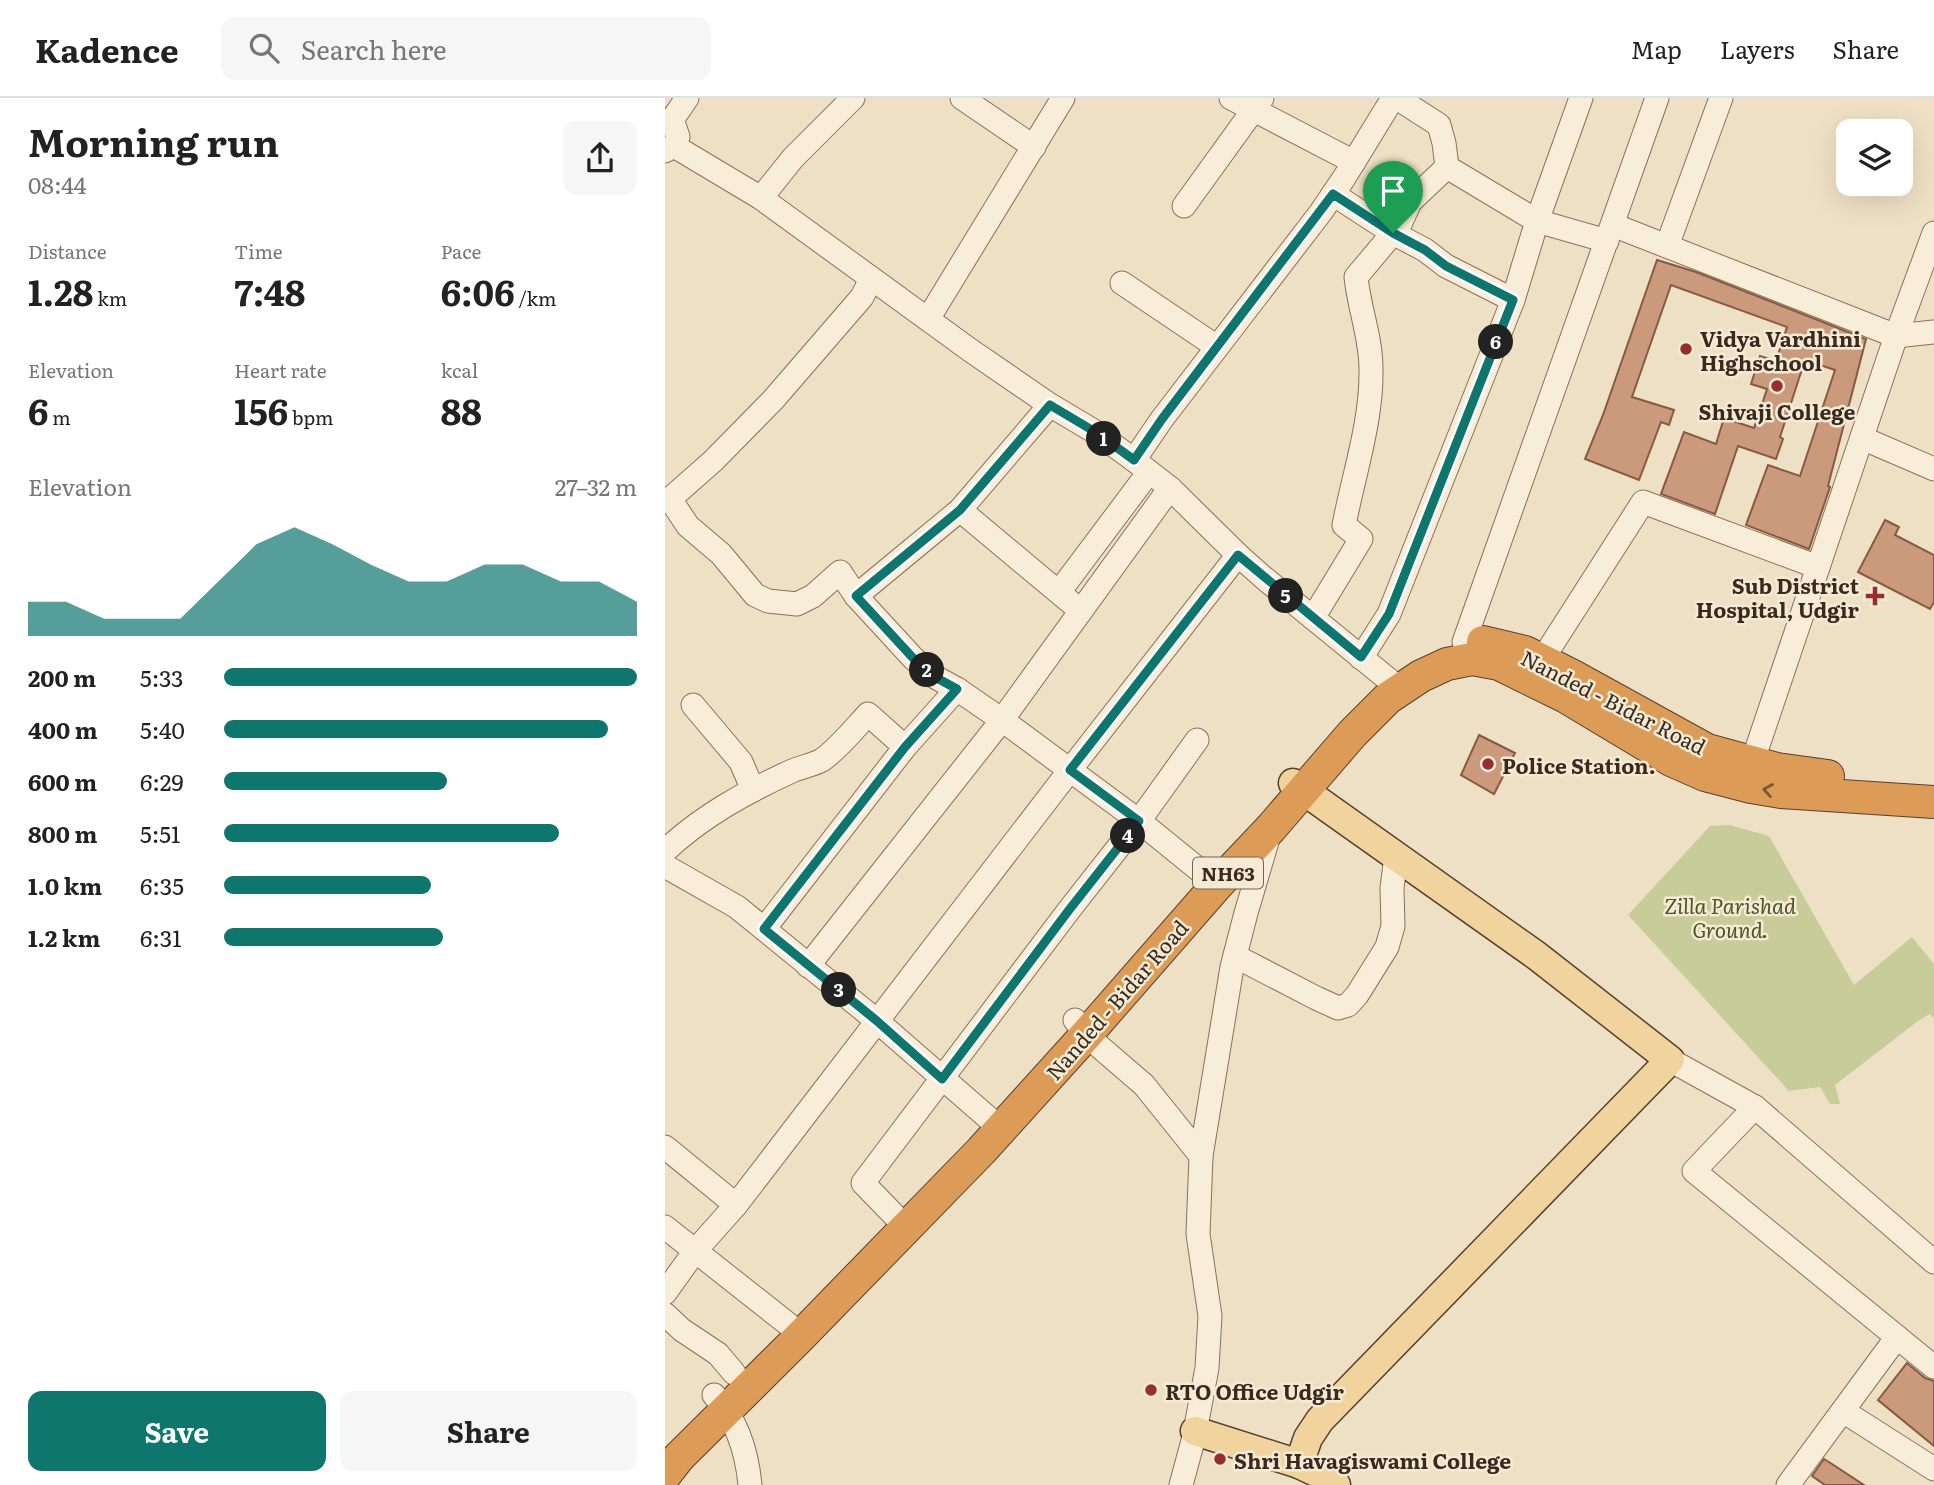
<!DOCTYPE html>
<html lang="en">
<head>
<meta charset="utf-8">
<style>
  :root { --surface:#fff; --page:#f6f6f6; --text:#222; --muted:#767676; --line:#e0e0e0; --accent:#0f766e }
  body { margin:0; font-family:Literata,serif; background:var(--page); color:var(--text); height:100vh; display:flex; flex-direction:column; font-size:26px; white-space:nowrap }
  * { box-sizing:border-box; margin:0 }
  p { font-size:23px; color:var(--muted) }
  .icon { flex:none; width:38px; height:38px; fill:none; stroke:currentColor; stroke-width:2; stroke-linecap:round; stroke-linejoin:round }
  .map { position:relative; flex:1; overflow:hidden }
  .details { display:flex; flex-direction:column; background:var(--surface); width:665px }
  .details>* { flex:none }
  .fabs { position:absolute; left:1171px; top:21px; display:grid; gap:14px }
  .fabs a { display:grid; place-items:center; width:77px; height:77px; border-radius:14px; background:var(--surface); box-shadow:0 7px 28px #0002; font-size:35px }
  .pin { position:absolute; display:grid; place-items:center; width:60px; height:60px; color:#fff; margin:-72px -30px; border-radius:50% 50% 50% 0; rotate:-45deg; box-shadow:0 0 7px #0007 }
  .pin .icon { rotate:45deg }
  .km { position:absolute; width:35px; height:35px; margin:-18px; border-radius:50%; background:#222; color:#fff; font-size:19px; line-height:35px; text-align:center }
  .round { display:grid; place-items:center; flex:none; width:74px; height:74px; border-radius:14px; background:var(--page) }
  .head { display:flex; align-items:center; justify-content:space-between; height:119px; padding:0 28px }
  h1 { font-size:38px; font-weight:700; line-height:52px }
  .figures { display:grid; grid-template-columns:repeat(3,1fr); gap:10px; height:119px; padding:7px 28px }
  .figures div { display:grid; align-content:center }
  .figures b { font-size:35px; font-weight:700 }
  .figures small { font-size:19px; font-weight:400 }
  .figures p { font-size:19px }
  .chart { height:196px; padding:14px 28px }
  .chart p { display:flex; justify-content:space-between }
  .chart svg { width:100%; height:126px; margin-top:7px; fill:var(--accent); opacity:.7 }
  .action { display:flex; gap:14px; margin-top:auto; padding:14px 28px }
  .action a { flex:1; height:80px; border-radius:14px; background:var(--accent); color:#fff; font-size:28px; font-weight:700; line-height:80px; text-align:center }
  .action a+a { background:var(--page); color:var(--text) }
  ul { padding:0 28px; list-style:none; font-size:23px }
  li { display:grid; grid-template-columns:112px 84px 1fr; align-items:center; height:52px }
  li i { height:18px; border-radius:9px; background:var(--accent) }
  header { display:flex; align-items:center; gap:42px; box-sizing:border-box; height:98px; padding:0 35px; background:var(--surface); border-bottom:2px solid var(--line) }
  header strong { font-size:33px }
  nav { display:flex; gap:38px; margin-inline-start:auto; font-size:24px }
  .search { width:490px; height:63px; background:var(--page); display:flex; align-items:center; gap:18px; box-sizing:border-box; padding:0 24px; border-radius:14px; color:var(--muted); font-size:26px }
  main { display:flex; flex:1; min-height:0 }
  .map>svg:first-child { display:block }
  .green { fill:#c8cc98 }
  .building { fill:#cb997b; stroke:#875a41; stroke-width:2 }
  .lines { fill:none; stroke-linecap:round; stroke-linejoin:round }
  .minor-casing { stroke:#88715b; stroke-width:25 }
  .major-casing { stroke:#56402f; stroke-width:31 }
  .highway-casing { stroke:#56402f; stroke-width:34 }
  .minor { stroke:#f8edd8; stroke-width:23 }
  .major { stroke:#f0d39d; stroke-width:28 }
  .highway { stroke:#dc9c57; stroke-width:32 }
  .oneway { stroke:#7a5835 }
  .route-casing { stroke:#fff; stroke-width:14 }
  .route { stroke:#0f766e; stroke-width:9 }
  .poi-dot { fill:#972c31; stroke:#f5ead4; stroke-width:2.5 }
  .labels { text-anchor:middle; dominant-baseline:central; stroke-width:5; stroke-linejoin:round; paint-order:stroke }
  .shield { fill:#f5ead4; stroke:#716455; stroke-width:2 }
  .shield-label { font-size:19px; font-weight:bold; fill:#392a1f }
  .poi-label { font-size:21px; font-weight:bold; fill:#392a1f; stroke:#f5ead4; text-anchor:start }
  .street-label { font-size:21px; fill:#392a1f; stroke:#f5ead4 }
  .park-label { font-size:21px; font-style:italic; fill:#4b5526; stroke:#f5ead4 }
</style>
</head>
<body>
<header>
<strong>Kadence</strong>
<div class="search"><svg class="icon" aria-label="search" viewBox="0 0 24 24"><circle cx="10" cy="10" r="6"/><path d="M15 15l6 6"/></svg>Search here</div>
<nav><a>Map</a><a>Layers</a><a>Share</a></nav>
</header>
<main>
<section class="details">
<div class="head"><div><h1>Morning run</h1><p>08:44</p></div><a class="round"><svg class="icon" aria-label="share" viewBox="0 0 24 24"><path d="M12 15V3M7 8l5-5 5 5M5 13v7h14v-7"/></svg></a></div>
<div class="figures">
<div><p>Distance</p><b>1.28<small> km</small></b></div>
<div><p>Time</p><b>7:48</b></div>
<div><p>Pace</p><b>6:06<small> /km</small></b></div>
</div>
<div class="figures">
<div><p>Elevation</p><b>6<small> m</small></b></div>
<div><p>Heart rate</p><b>156<small> bpm</small></b></div>
<div><p>kcal</p><b>88</b></div>
</div>
<div class="chart"><p><span>Elevation</span>27–32 m</p>
<svg viewBox="0 0 160 44" preserveAspectRatio="none"><path d="M0 44V32L10 32L20 38L30 38L40 38L50 25L60 12L70 6L80 12L90 19L100 25L110 25L120 19L130 19L140 25L150 25L160 32V44z"/></svg>
</div>
<ul>
<li><b>200 m</b>5:33<i style="width:100%"></i></li>
<li><b>400 m</b>5:40<i style="width:93%"></i></li>
<li><b>600 m</b>6:29<i style="width:54%"></i></li>
<li><b>800 m</b>5:51<i style="width:81%"></i></li>
<li><b>1.0 km</b>6:35<i style="width:50%"></i></li>
<li><b>1.2 km</b>6:31<i style="width:53%"></i></li>
</ul>
<div class="action"><a>Save</a><a>Share</a></div>
</section>
<div class="map">
<svg width="1269" height="1387" viewBox="0 0 1269 1387">
  <rect width="100%" height="100%" fill="#eee0c5"/>
  <path class="green" d="M 1065,727 L 1104,738 L 1189,887 L 1247,839 L 1269,866 L 1269,920 L 1265,916 L 1253,923 L 1170,987 L 1175,1006 L 1165,1006 L 1155,989 L 1124,993 L 963,817 L 1045,728 Z"/>
  <g class="building">
    <path d="M 992,162 L 1031,174 L 1201,241 L 1163,388 L 1165,389 L 1144,451 L 1081,427 L 1103,367 L 1135,378 L 1170,272 L 1140,262 L 1115,339 L 1118,341 L 1111,361 L 1073,348 L 1050,416 L 996,396 L 1019,334 L 1051,346 L 1059,320 L 1089,330 L 1102,291 L 1086,286 L 1095,258 L 1111,263 L 1122,229 L 1006,187 L 967,299 L 1009,312 L 1004,327 L 996,324 L 974,382 L 920,361 L 938,317 Z"/>
    <path d="M 1220,422 L 1234,429 L 1230,437 L 1269,457 L 1269,504 L 1265,511 L 1193,474 Z"/>
    <path d="M 814,637 L 850,655 L 829,696 L 796,677 Z"/>
    <path d="M 1242,1265 L 1260,1280 L 1269,1283 L 1269,1348 L 1213,1302 Z"/>
    <path d="M 1159,1361 L 1167,1366 L 1199,1387 L 1160,1387 L 1147,1378 Z"/>
  </g>
  <g class="lines">
    <g class="minor-casing">
      <g id="minor">
        <path d="M 297,0 L 369,49"/>
        <path d="M 566,0 L 689,64"/>
        <path d="M 732,0 L 774,27 L 779,45 L 782,69 L 745,104 L 732,133 L 728,135 L 760,152 L 781,168 L 848,202"/>
        <path d="M 0,23 L 9,27 L 13,39 L 10,47 L 0,53"/>
        <path d="M 5,25 L 22,0"/>
        <path d="M 9,48 L 96,100 L 305,252 L 385,307 L 432,335 L 469,362 L 505,390 L 573,457 L 599,480 L 724,582"/>
        <path d="M 782,69 L 872,123 L 942,143"/>
        <path d="M 96,100 L 128,60 L 188,0"/>
        <path d="M 519,108 L 597,0"/>
        <path d="M 948,127 L 1231,238 L 1269,234"/>
        <path d="M 1002,148 L 1056,0"/>
        <path d="M 206,181 L 197,199 L 108,302 L 48,363 L 5,401 L 23,428 L 56,456 L 90,497 L 103,503 L 132,506 L 148,498 L 175,474 L 191,498 L 248,560 L 270,579 L 292,591"/>
        <path d="M 457,185 L 552,249"/>
        <path d="M 263,221 L 398,0"/>
        <path d="M 1197,340 L 1269,371"/>
        <path d="M 469,362 L 497,321 L 656,114 L 679,80 L 728,0"/>
        <path d="M 295,412 L 416,513"/>
        <path d="M 394,494 L 484,374"/>
        <path d="M 191,498 L 295,412 L 385,307"/>
        <path d="M 648,520 L 696,441 L 679,427 C 689,375 707,323 706,271 C 706,239 694,210 691,179 L 728,135 L 668,96"/>
        <path d="M 799,544 L 992,0"/>
        <path d="M 696,560 L 724,516 L 848,202 L 872,123 L 916,0"/>
        <path d="M 877,562 L 978,404 L 1153,469"/>
        <path d="M 28,607 L 76,664 L 88,692"/>
        <path d="M 1087,665 L 1231,238 L 1269,135"/>
        <path d="M 0,753 C 37,718 81,694 127,673 C 136,669 148,667 157,662 C 173,651 189,631 203,616 L 240,649 L 292,591 L 337,622 L 505,390"/>
        <path d="M 0,768 L 72,809 L 212,923 L 336,1031"/>
        <path d="M 99,831 L 240,649"/>
        <path d="M 570,858 L 651,900 L 673,910 L 683,907 L 692,897 L 722,849 L 728,828 L 727,790 L 731,758"/>
        <path d="M 143,868 L 337,622 L 474,723 L 532,642"/>
        <path d="M 410,922 L 421,937 L 479,987 L 536,1058"/>
        <path d="M 1005,962 L 1090,1009 L 1269,1164"/>
        <path d="M 1090,1009 L 1029,1073 L 1232,1239 L 1123,1387"/>
        <path d="M 0,1049 L 71,1107"/>
        <path d="M 230,1118 L 198,1085 L 404,812 L 474,723 L 543,779"/>
        <path d="M 0,1129 L 123,1226"/>
        <path d="M 0,1195 L 30,1153 L 71,1107 L 405,672 L 573,457"/>
        <path d="M 0,1216 L 17,1232 L 53,1256 L 69,1275"/>
        <path d="M 1232,1239 L 1269,1269"/>
        <path d="M 49,1297 C 71,1321 82,1354 85,1387"/>
        <path d="M 1178,1313 L 1269,1371"/>
        <path d="M 516,1387 L 529,1339 L 542,1270 L 545,1218 L 533,1136 L 536,1058 L 567,869 L 581,815 L 604,737"/>
      </g>
    </g>
    <g class="major-casing">
      <g id="major">
        <path d="M 628,685 L 872,858 L 1005,962 L 655,1322 L 643,1340 L 634,1366 L 653,1375 L 671,1387"/>
        <path d="M 530,1333 L 634,1366"/>
      </g>
    </g>
    <g class="highway-casing">
      <g id="highway">
        <path d="M 818,544 L 860,554 L 906,577 L 1042,652 L 1112,671 L 1163,678"/>
        <path d="M 0,1377 L 14,1359 L 133,1241 L 316,1053 L 421,937 L 552,787 L 606,730 L 687,636 L 723,600 L 756,578 L 782,566 L 807,561 L 834,566 L 901,599 L 1006,662 L 1040,677 L 1086,689 L 1116,694 L 1269,704"/>
      </g>
    </g>
    <use href="#minor" class="minor"/>
    <use href="#major" class="major"/>
    <use href="#highway" class="highway"/>
  </g>
  <defs><path id="oneway-chevron" d="M-2-3.5L2.5 0L-2 3.5" fill="none" stroke-width="1.6" stroke-linecap="round" stroke-linejoin="round" transform="scale(1.75)"/></defs>
  <use class="oneway" href="#oneway-chevron" transform="translate(1103 692) rotate(-170)"/>
  <g class="lines">
    <g class="route-casing">
      <path id="route" d="M 668,96 L 728,135 L 760,152 L 781,168 L 848,202 L 724,516 L 696,559 L 573,457 L 405,672 L 474,723 L 404,812 L 277,981 L 212,923 L 99,831 L 240,649 L 292,591 L 270,579 L 248,560 L 191,498 L 295,412 L 385,307 L 432,335 L 469,362 L 497,321 Z"/>
    </g>
    <use href="#route" class="route"/>
  </g>
  <g class="poi-dot">
    <circle cx="1021" cy="251" r="7"/>
    <circle cx="1112" cy="288" r="7"/>
    <path d="M1206.5 487.5h7v7h7v7h-7v7h-7v-7h-7v-7h7z"/>
    <circle cx="823" cy="666" r="7"/>
    <circle cx="486" cy="1292" r="7"/>
    <circle cx="555" cy="1361" r="7"/>
  </g>
  <g class="labels">
    <rect class="shield" x="528" y="759.5" width="70" height="31" rx="5"/>
    <g class="shield-label">
      <text x="563" y="775">NH63</text>
    </g>
    <g class="poi-label">
      <text x="1035" y="239">Vidya Vardhini<tspan x="1035" dy="24">Highschool</tspan></text>
      <text x="1112" y="312" text-anchor="middle">Shivaji College</text>
      <text x="1194" y="486" text-anchor="end">Sub District<tspan x="1194" dy="24">Hospital, Udgir</tspan></text>
      <text x="837" y="666">Police Station.</text>
      <text x="500" y="1292">RTO Office Udgir</text>
      <text x="569" y="1361">Shri Havagiswami College</text>
    </g>
    <g class="street-label">
      <text transform="translate(949 603) rotate(27)">Nanded - Bidar Road</text>
      <text transform="translate(451 901) rotate(-49)">Nanded - Bidar Road</text>
    </g>
    <g class="park-label">
      <text x="1065" y="806">Zilla Parishad<tspan x="1065" dy="24">Ground.</tspan></text>
    </g>
  </g>
</svg>
<div class="fabs">
<a><svg class="icon" aria-label="layers" viewBox="0 0 24 24"><path d="M12 4l9 5-9 5-9-5zM3 14l9 5 9-5"/></svg></a>
</div>
<div class="pin" style="left:728px;top:135px;background:#1e9e55"><svg class="icon" aria-label="arrive" viewBox="0 0 24 24"><path d="M6 21V4h12l-3 4 3 4H6"/></svg></div>
<b class="km" style="left:439px;top:341px">1</b>
<b class="km" style="left:262px;top:572px">2</b>
<b class="km" style="left:174px;top:892px">3</b>
<b class="km" style="left:463px;top:738px">4</b>
<b class="km" style="left:621px;top:498px">5</b>
<b class="km" style="left:831px;top:244px">6</b>
</div>
</main>
</body>
</html>
